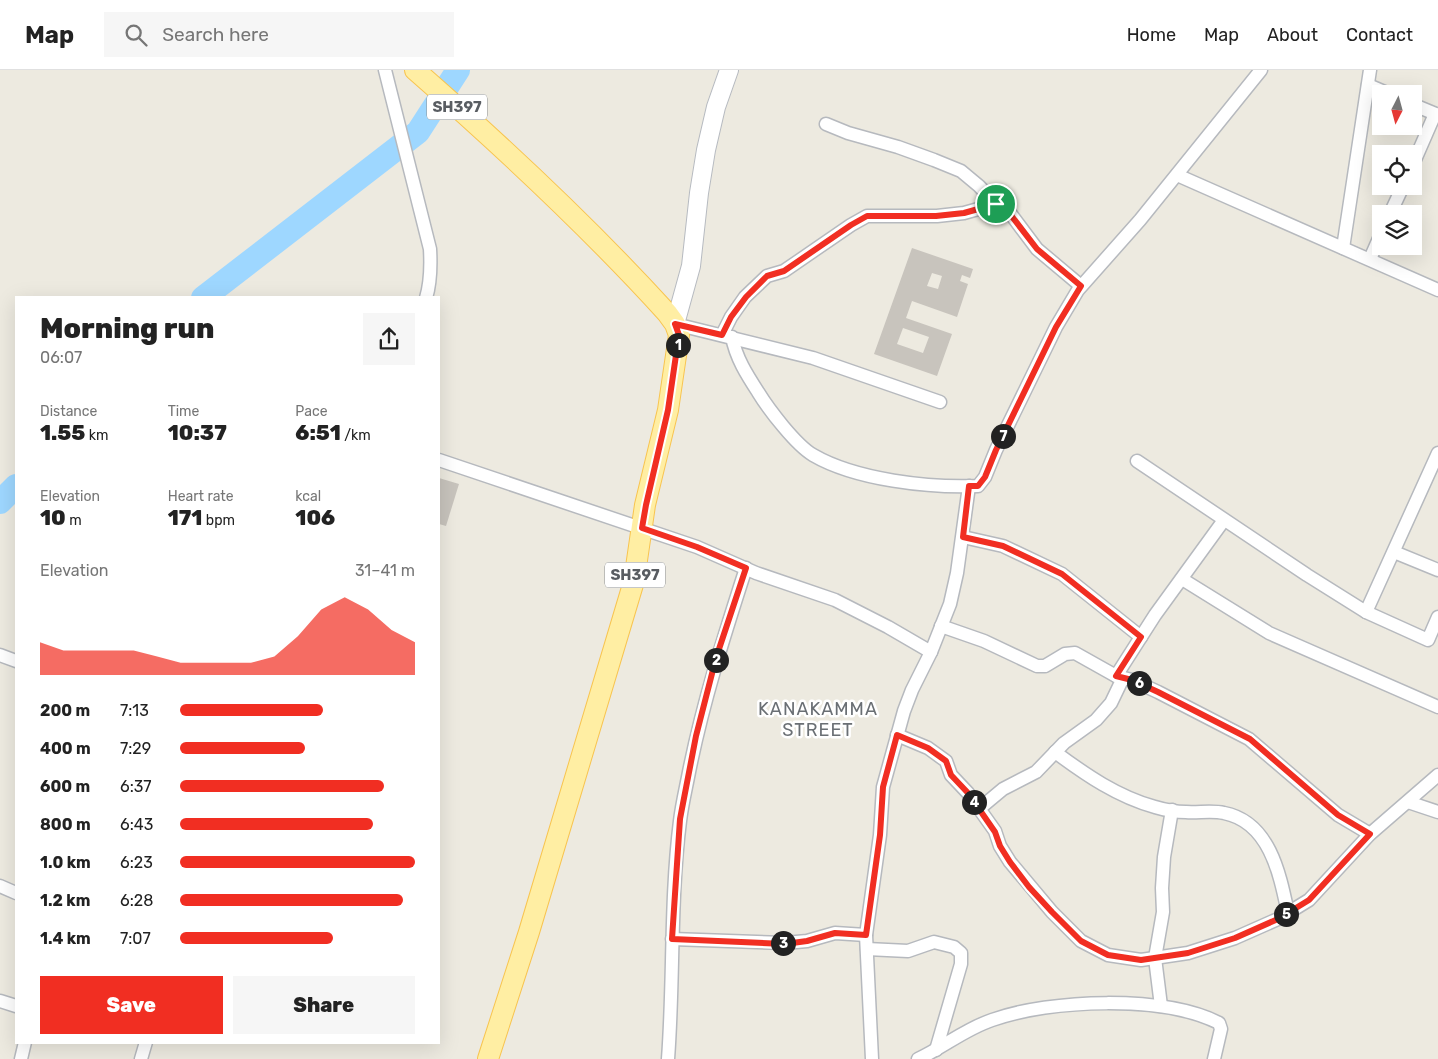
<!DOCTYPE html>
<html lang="en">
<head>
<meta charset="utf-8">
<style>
  :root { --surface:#fff; --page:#f6f6f6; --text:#222; --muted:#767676; --line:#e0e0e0; --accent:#f12e22 }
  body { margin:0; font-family:Rubik,sans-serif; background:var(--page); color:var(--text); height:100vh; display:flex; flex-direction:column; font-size:19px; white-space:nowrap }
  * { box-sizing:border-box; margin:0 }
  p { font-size:16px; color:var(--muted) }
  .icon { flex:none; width:28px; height:28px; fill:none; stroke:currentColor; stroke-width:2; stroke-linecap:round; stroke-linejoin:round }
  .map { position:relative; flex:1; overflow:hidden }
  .panel { position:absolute; left:15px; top:226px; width:425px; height:748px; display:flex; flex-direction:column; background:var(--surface); border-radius:0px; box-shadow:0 5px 20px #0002 }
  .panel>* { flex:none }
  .needle { width:32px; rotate:186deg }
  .controls { position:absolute; left:1372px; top:15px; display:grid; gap:10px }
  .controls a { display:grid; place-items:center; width:50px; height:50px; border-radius:0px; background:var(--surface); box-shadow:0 5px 20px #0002; font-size:25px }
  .pin { position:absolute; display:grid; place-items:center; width:42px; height:42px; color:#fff; margin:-21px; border:2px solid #fff; border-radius:50%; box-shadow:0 1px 5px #0007 }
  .km { position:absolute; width:25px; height:25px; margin:-12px; border-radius:50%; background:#222; color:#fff; font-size:14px; line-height:25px; text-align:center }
  .round { display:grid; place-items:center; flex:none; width:52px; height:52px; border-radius:0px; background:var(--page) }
  .overview { display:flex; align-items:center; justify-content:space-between; height:85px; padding:0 25px }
  h1 { font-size:28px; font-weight:800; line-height:38px }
  .figures { display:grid; grid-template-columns:repeat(3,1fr); gap:8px; height:85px; padding:5px 25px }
  .figures div { display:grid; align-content:center }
  .figures b { font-size:21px; font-weight:800 }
  .figures small { font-size:14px; font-weight:400 }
  .figures p { font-size:14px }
  .chart { height:140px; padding:10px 25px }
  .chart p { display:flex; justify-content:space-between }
  .chart svg { width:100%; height:90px; margin-top:5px; fill:var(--accent); opacity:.7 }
  .button { display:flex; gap:10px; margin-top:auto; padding:10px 25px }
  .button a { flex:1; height:58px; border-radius:0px; background:var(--accent); color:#fff; font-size:20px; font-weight:800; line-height:58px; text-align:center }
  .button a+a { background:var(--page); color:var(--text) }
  ul { padding:0 25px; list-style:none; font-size:16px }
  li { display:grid; grid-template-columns:80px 60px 1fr; align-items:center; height:38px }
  li i { height:12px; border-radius:6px; background:var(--accent) }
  header { display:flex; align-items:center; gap:30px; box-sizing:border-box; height:70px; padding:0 25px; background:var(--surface); border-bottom:1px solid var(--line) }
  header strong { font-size:24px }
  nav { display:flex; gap:28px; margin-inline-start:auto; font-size:18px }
  .search { width:350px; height:45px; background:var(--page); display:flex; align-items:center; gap:12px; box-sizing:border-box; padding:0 18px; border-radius:0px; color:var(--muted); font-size:19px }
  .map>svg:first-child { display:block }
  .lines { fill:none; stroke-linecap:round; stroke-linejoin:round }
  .river { stroke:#9ed7ff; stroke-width:24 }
  .building { fill:#c8c4bd; fill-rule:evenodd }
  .street-casing { stroke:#b6b9be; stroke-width:15 }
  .secondary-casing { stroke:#b6bac0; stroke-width:20 }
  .primary-casing { stroke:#f8c44f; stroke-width:22 }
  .street { stroke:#fff; stroke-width:12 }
  .secondary { stroke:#fff; stroke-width:18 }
  .primary { stroke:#ffeea3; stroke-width:20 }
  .route-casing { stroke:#fff; stroke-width:10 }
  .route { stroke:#f12e22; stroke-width:6 }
  .labels { text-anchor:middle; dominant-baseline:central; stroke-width:5; stroke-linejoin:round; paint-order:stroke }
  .shield { fill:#fff; stroke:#8b8e91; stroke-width:1 }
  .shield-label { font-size:15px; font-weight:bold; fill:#595d62 }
  .neighbourhood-label { font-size:18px; letter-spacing:1px; fill:#6a6f74; stroke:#fff }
</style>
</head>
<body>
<header>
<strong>Map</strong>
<div class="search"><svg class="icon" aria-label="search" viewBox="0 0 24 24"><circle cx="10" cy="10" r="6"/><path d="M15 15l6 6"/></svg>Search here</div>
<nav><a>Home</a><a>Map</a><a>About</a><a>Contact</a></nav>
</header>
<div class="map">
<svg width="1438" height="989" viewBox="0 0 1438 989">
  <rect width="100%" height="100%" fill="#edeae0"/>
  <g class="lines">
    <g class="river">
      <path d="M 203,228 L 418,62 L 458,0"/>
      <path d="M 0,432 L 16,416"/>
    </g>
  </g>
  <g class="building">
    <path d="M 912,178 L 973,199 L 970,208 L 962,205 L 960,211 L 968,214 L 957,247 L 912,231 L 906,248 L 952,264 L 937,306 L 874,284 ZM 932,203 L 942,206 L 938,219 L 927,216 ZM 903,258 L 929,267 L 923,283 L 897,274 Z"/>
    <path d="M 439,408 L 459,414 L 446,456 L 439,454 Z"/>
  </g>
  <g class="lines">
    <g class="street-casing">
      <g id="street">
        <path d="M 385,0 L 430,179 C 431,196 431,211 426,228"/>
        <path d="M 1368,15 L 1389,24"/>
        <path d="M 1414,35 L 1438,45"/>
        <path d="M 826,54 L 848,63 L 898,77 L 934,90 L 961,101 L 979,116 L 996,134 L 1010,143 L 1037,179 L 1081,216"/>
        <path d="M 1414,92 L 1435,44"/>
        <path d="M 1177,105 L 1438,220"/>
        <path d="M 1390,144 L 1403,116"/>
        <path d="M 1343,178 L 1370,0"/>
        <path d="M 1370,189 L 1381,164"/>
        <path d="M 675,254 L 813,288 L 940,332"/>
        <path d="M 722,265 L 731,247 L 745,227 L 767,206 L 784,201 L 851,155 L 867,146 L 937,146 L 964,143 L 996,134"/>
        <path d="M 732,267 C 736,288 747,305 758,322 C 769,340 796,375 813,385 C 856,410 929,418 978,416 L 985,407 L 996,380 L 1056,257 L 1078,220 L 1140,150 L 1261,0"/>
        <path d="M 439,390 L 697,477 L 756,503 L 835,530 L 888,557 L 931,582"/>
        <path d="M 1137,391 L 1307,505 L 1366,542 L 1428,570 L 1438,547"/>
        <path d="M 963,467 L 1003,476 L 1062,504 L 1141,567"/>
        <path d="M 1394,482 L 1438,500"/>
        <path d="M 1182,509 L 1269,563 L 1438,637"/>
        <path d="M 1366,542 L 1438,383"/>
        <path d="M 941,556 L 984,571 L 1037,596 L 1045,596 L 1065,584 L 1075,583 L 1116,606 L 1132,610 L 1158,622 L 1249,669 L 1338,745 L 1370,764"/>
        <path d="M 0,585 L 16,591"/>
        <path d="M 1116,606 L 1155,545 L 1224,450"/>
        <path d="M 897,665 L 928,678 L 946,691 L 951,705 L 968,723 L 995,761 L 1000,776 L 1010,792 L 1052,842 L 1081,871 L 1108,885 L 1141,890 L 1188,883 L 1235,868 L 1278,849 L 1309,830 L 1370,764 L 1438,705"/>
        <path d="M 1055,682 C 1086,705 1118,727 1155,737 C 1165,740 1176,742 1186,742 C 1198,743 1212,740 1224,743 C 1270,752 1280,805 1288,843"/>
        <path d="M 1408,732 L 1438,742"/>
        <path d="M 979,739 L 1003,719 L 1036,702 L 1064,673 L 1096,650 L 1111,633 L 1123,608"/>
        <path d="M 0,816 L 16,823"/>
        <path d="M 672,869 L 785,873 L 807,871 L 835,863 L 866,865"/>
        <path d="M 867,879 L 908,881 L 934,872 L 954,877 L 961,883 L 961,894 L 936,980"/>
        <path d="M 0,931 L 16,936"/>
        <path d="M 1161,936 L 1155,888 L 1163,842 L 1162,818 L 1164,787 L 1172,740"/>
        <path d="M 21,989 L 25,972"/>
        <path d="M 141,989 L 146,972"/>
        <path d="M 668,989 C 674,910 670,830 680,751 C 682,734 686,718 689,702 C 703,632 724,566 746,498"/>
        <path d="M 872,989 L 866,865 L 880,765 L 883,717 L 904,641 L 912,620 L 931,582 L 950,534 L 957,503 L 969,416"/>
        <path d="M 918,989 C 944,977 965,959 992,950 C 1051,929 1163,925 1219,953 L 1221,959 L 1214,989"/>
      </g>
    </g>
    <g class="secondary-casing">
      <path id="secondary" d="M 675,254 L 691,196 L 699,123 L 706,80 L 716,37 L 729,0"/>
    </g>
    <g class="primary-casing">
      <path id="primary" d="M 415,0 C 503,77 588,156 667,243 L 675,254 L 679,265 L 668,340 L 645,435 L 634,511 L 529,862 L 488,989"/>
    </g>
    <use href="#street" class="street"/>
    <use href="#secondary" class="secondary"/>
    <use href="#primary" class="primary"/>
  </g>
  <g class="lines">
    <g class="route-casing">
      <path id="route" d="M 996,134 L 1010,144 L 1037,179 L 1081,216 L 1056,257 L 996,380 L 985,407 L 978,416 L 969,416 L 963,467 L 1003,476 L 1062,504 L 1141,567 L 1116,606 L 1132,610 L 1158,622 L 1250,669 L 1338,745 L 1370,764 L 1309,830 L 1278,849 L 1235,868 L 1188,883 L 1141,890 L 1108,885 L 1081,871 L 1052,842 L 1029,817 L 1010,792 L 1000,776 L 995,762 L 968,723 L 951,705 L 946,691 L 928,678 L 897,665 L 883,717 L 880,765 L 866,865 L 835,863 L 807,871 L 785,874 L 672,869 L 680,749 L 696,666 L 716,588 L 746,498 L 697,477 L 642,458 L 646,435 L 668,340 L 676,285 L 679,265 L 675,254 L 722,265 L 731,247 L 746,227 L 767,206 L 784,201 L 851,155 L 867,146 L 936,146 L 964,143 Z"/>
    </g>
    <use href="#route" class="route"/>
  </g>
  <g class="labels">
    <g class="shield">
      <rect x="427" y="24.5" width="60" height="25" rx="4"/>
      <rect x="605" y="492.5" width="60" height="25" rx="4"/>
    </g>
    <g class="shield-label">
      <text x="457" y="37">SH397</text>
      <text x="635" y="505">SH397</text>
    </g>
    <g class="neighbourhood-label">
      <text x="818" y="639">KANAKAMMA<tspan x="818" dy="21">STREET</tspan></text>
    </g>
  </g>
</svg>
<div class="controls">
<a><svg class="needle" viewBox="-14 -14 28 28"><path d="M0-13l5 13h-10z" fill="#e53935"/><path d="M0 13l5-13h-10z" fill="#767676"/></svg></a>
<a><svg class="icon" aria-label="locate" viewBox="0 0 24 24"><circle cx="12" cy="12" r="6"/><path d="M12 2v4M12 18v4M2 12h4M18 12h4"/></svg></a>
<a><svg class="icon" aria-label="layers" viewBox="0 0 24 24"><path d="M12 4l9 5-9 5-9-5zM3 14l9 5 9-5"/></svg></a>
</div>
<div class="pin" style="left:996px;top:134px;background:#1e9e55"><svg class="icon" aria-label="arrive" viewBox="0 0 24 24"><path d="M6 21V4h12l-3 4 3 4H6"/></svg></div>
<b class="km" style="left:678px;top:275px">1</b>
<b class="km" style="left:716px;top:590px">2</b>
<b class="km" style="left:783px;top:873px">3</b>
<b class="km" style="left:974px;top:732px">4</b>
<b class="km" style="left:1286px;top:844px">5</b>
<b class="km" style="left:1139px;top:613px">6</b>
<b class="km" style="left:1003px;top:366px">7</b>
<section class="panel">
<div class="overview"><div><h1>Morning run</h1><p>06:07</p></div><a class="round"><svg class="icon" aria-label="share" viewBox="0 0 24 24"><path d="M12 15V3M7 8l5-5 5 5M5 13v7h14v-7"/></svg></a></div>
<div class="figures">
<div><p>Distance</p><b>1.55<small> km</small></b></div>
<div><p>Time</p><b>10:37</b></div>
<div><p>Pace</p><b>6:51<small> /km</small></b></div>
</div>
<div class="figures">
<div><p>Elevation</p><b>10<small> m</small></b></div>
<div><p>Heart rate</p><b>171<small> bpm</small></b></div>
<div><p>kcal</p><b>106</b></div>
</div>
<div class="chart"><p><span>Elevation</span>31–41 m</p>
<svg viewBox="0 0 160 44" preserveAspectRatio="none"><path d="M0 44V28L10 32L20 32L30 32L40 32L50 35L60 38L70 38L80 38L90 38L100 35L110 25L120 12L130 6L140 12L150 22L160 28V44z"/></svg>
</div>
<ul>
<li><b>200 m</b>7:13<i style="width:61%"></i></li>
<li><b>400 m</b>7:29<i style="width:53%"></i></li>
<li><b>600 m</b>6:37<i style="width:87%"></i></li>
<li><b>800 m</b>6:43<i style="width:82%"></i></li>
<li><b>1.0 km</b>6:23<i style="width:100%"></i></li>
<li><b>1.2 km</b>6:28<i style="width:95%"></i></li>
<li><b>1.4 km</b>7:07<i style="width:65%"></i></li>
</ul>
<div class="button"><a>Save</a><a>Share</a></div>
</section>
</div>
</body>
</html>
